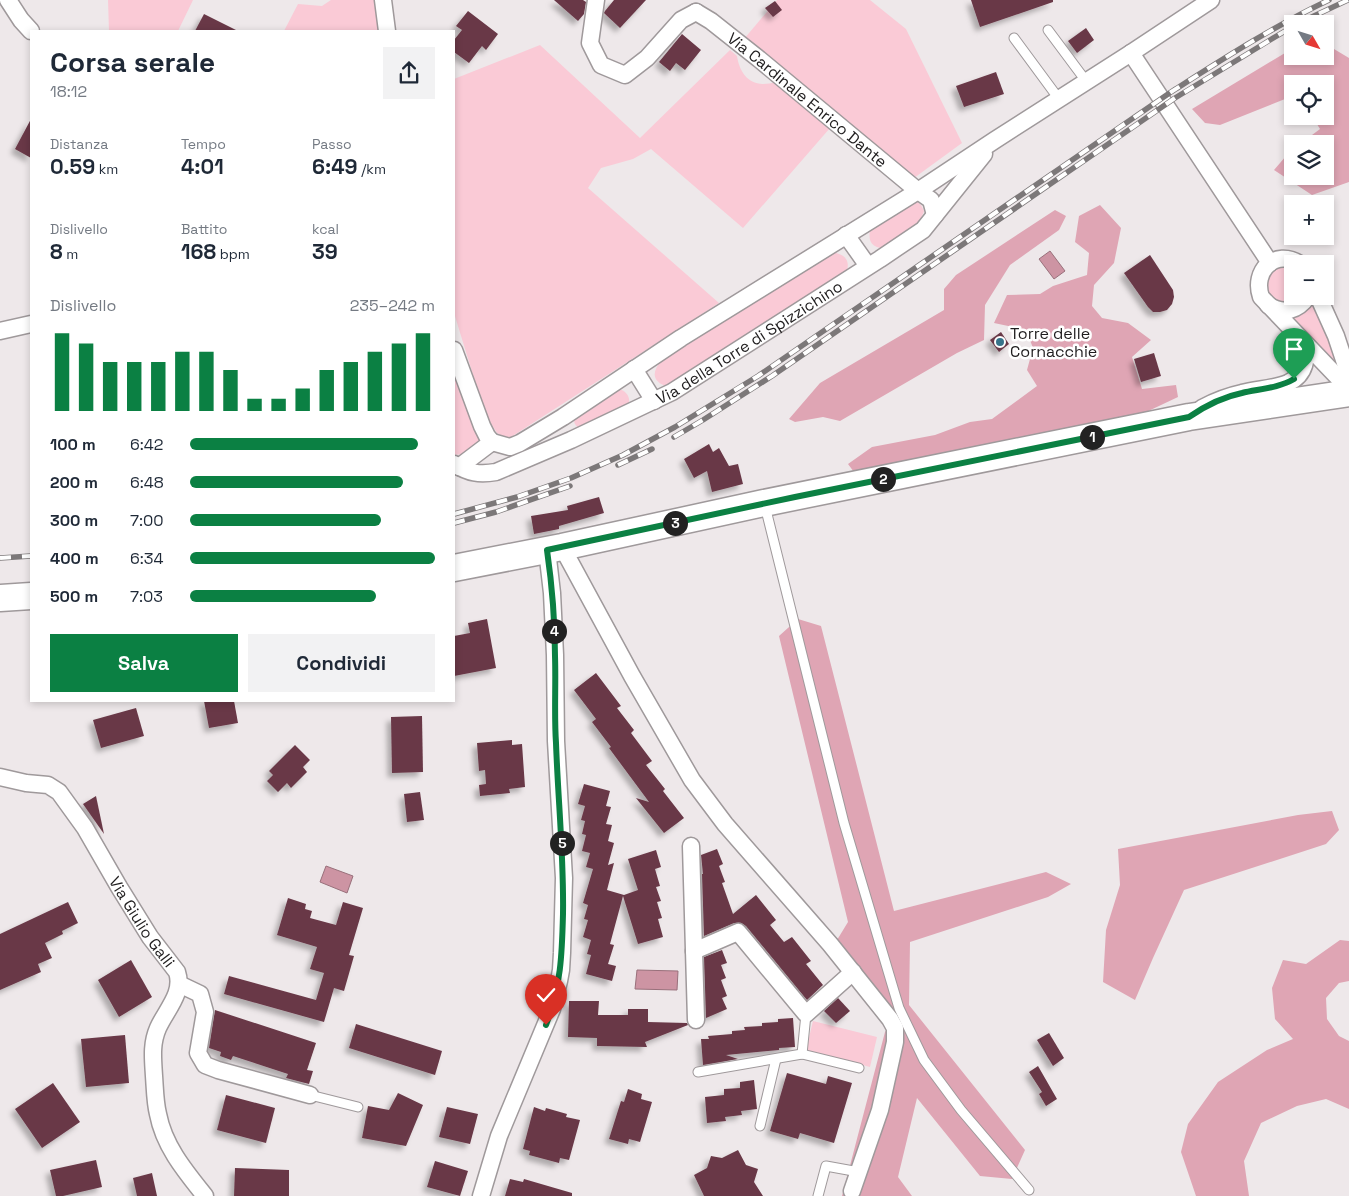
<!DOCTYPE html>
<html lang="it">
<head>
<meta charset="utf-8">
<style>
  :root { --surface:#fff; --page:#f2f2f3; --text:#1f2937; --muted:#747a83; --accent:#0b8043 }
  body { margin:0; font-family:"Space Grotesk",sans-serif; background:var(--page); color:var(--text); height:100vh; display:flex; flex-direction:column; font-size:19px; white-space:nowrap }
  * { box-sizing:border-box; margin:0 }
  p { font-size:16px; color:var(--muted) }
  .icon { flex:none; width:28px; height:28px; fill:none; stroke:currentColor; stroke-width:2; stroke-linecap:round; stroke-linejoin:round }
  .map { position:relative; flex:1; overflow:hidden }
  .side { position:absolute; left:30px; top:30px; width:425px; height:672px; display:flex; flex-direction:column; background:var(--surface); border-radius:0px; box-shadow:0 2px 8px #0003 }
  .side>* { flex:none }
  .needle { width:32px; rotate:129deg }
  .fabs { position:absolute; left:1284px; top:15px; display:grid; gap:10px }
  .fabs a { display:grid; place-items:center; width:50px; height:50px; border-radius:0px; background:var(--surface); box-shadow:0 2px 8px #0003; font-size:25px }
  .pin { position:absolute; display:grid; place-items:center; width:42px; height:42px; color:#fff; margin:-51px -21px; border-radius:50% 50% 50% 0; rotate:-45deg; box-shadow:0 0 5px #0007 }
  .pin .icon { rotate:45deg }
  .km { position:absolute; width:25px; height:25px; margin:-12px; border-radius:50%; background:#222; color:#fff; font-size:14px; line-height:25px; text-align:center }
  .round { display:grid; place-items:center; flex:none; width:52px; height:52px; border-radius:0px; background:var(--page) }
  .head { display:flex; align-items:center; justify-content:space-between; height:85px; padding:0 20px }
  h1 { font-size:28px; font-weight:800; line-height:38px }
  .stats { display:grid; grid-template-columns:repeat(3,1fr); gap:8px; height:85px; padding:5px 20px }
  .stats div { display:grid; align-content:center }
  .stats b { font-size:21px; font-weight:800 }
  .stats small { font-size:14px; font-weight:400 }
  .stats p { font-size:14px }
  .chart { height:140px; padding:10px 20px }
  .chart p { display:flex; justify-content:space-between }
  .chart svg { width:100%; height:90px; margin-top:5px; stroke:var(--accent); stroke-width:6 }
  .primary-button { display:flex; gap:10px; margin-top:auto; padding:10px 20px }
  .primary-button a { flex:1; height:58px; border-radius:0px; background:var(--accent); color:#fff; font-size:20px; font-weight:800; line-height:58px; text-align:center }
  .primary-button a+a { background:var(--page); color:var(--text) }
  ul { padding:0 20px; list-style:none; font-size:16px }
  li { display:grid; grid-template-columns:80px 60px 1fr; align-items:center; height:38px }
  li i { height:12px; border-radius:6px; background:var(--accent) }
  .map>svg:first-child { display:block }
  .green { fill:#facad6 }
  .forest { fill:#dfa5b4 }
  .water { fill:#cd94a3; stroke:#99707b }
  .building { fill:#693847; filter:url(#shadow) }
  .lines { fill:none; stroke-linecap:round; stroke-linejoin:round }
  .service-casing { stroke:#9f999b; stroke-width:11 }
  .minor-casing { stroke:#9f999b; stroke-width:19 }
  .primary-casing { stroke:#9f999b; stroke-width:29 }
  .service { stroke:#fff; stroke-width:9 }
  .minor { stroke:#fff; stroke-width:16 }
  .primary { stroke:#fff; stroke-width:26 }
  .rail-casing { stroke:#7c7879; stroke-width:5.5 }
  .rail { stroke:#fff; stroke-width:4; stroke-dasharray:11; stroke-linecap:butt }
  .route-casing { stroke:#fff; stroke-width:10 }
  .route { stroke:#0b8043; stroke-width:6 }
  .poi-dot { fill:#36738a; stroke:#fff; stroke-width:2 }
  .labels { text-anchor:middle; dominant-baseline:central; stroke-width:5; stroke-linejoin:round; paint-order:stroke }
  .street-label { font-size:16px; fill:#1f1d1e; stroke:#fff }
  .poi-label { font-size:16px; fill:#1f1d1e; stroke:#fff; text-anchor:start }
</style>
</head>
<body>
<div class="map">
<svg width="1349" height="1196" viewBox="0 0 1349 1196">
  <defs>
    <filter id="shadow"><feDropShadow dx="-4.5" dy="4.5" stdDeviation="2.5" flood-color="#0004"/></filter>
  </defs>
  <rect width="100%" height="100%" fill="#eee8ea"/>
  <g class="green">
    <path d="M 108,0 L 193,0 L 178,31 L 109,31 Z"/>
    <path d="M 331,0 L 378,0 L 382,31 L 284,31 L 298,4 L 322,6 Z"/>
    <path d="M 777,0 L 870,0 L 906,29 L 962,143 L 914,178 L 744,39 Z"/>
    <path d="M 540,45 L 640,138 L 730,50 L 737,56 C 739,70 747,84 763,84 C 767,84 772,83 776,82 L 830,128 L 743,228 L 651,149 L 633,159 L 601,168 L 588,188 L 719,303 L 508,439 L 497,433 L 485,414 L 454,313 L 454,79 Z"/>
    <path d="M 916,201 L 921,205 L 924,211 L 919,224 L 885,249 C 872,247 868,243 870,229 Z"/>
    <path d="M 832,252 C 849,255 851,264 844,278 L 668,387 C 652,382 651,372 662,360 L 825,255 Z"/>
    <path d="M 1284,266 L 1292,268 L 1292,296 L 1301,296 L 1288,304 C 1285,304 1279,304 1276,302 C 1265,296 1263,278 1273,270 C 1276,268 1280,267 1284,266 Z"/>
    <path d="M 1312,298 L 1340,368 L 1292,319 L 1292,316 Z"/>
    <path d="M 454,375 L 479,435 L 478,445 L 464,454 L 454,455 Z"/>
    <path d="M 619,389 C 628,392 631,398 628,407 L 581,428 C 576,427 574,424 574,419 Z"/>
    <path d="M 813,1021 L 877,1037 L 870,1067 L 806,1050 Z"/>
  </g>
  <g class="forest">
    <path d="M 1329,46 L 1349,58 L 1349,182 L 1312,195 L 1274,170 L 1292,149 L 1292,176 L 1325,176 L 1325,144 L 1300,144 L 1320,129 L 1312,116 L 1325,116 L 1325,84 L 1292,84 L 1292,102 L 1285,99 L 1220,125 L 1205,123 L 1192,109 L 1285,53 L 1292,52 L 1292,56 L 1325,56 L 1325,47 Z"/>
    <path d="M 1100,205 L 1121,228 L 1114,263 L 1094,285 L 1092,306 L 1102,318 L 1128,323 L 1151,340 L 1132,357 L 1142,389 L 1176,385 L 1178,397 L 1142,414 L 857,476 L 848,464 L 872,447 L 935,435 L 970,422 L 992,419 L 1037,386 L 1027,370 L 1033,348 L 1028,335 L 1013,327 L 994,323 L 1007,295 L 1040,294 L 1053,286 L 1087,275 L 1089,253 L 1075,242 L 1079,216 Z"/>
    <path d="M 1055,210 L 1066,216 L 1059,230 L 1010,265 L 985,305 L 984,340 L 957,353 L 840,421 L 823,417 L 795,422 L 789,419 L 820,383 L 944,310 L 944,289 L 956,275 Z"/>
    <path d="M 798,619 L 821,626 L 894,911 L 1046,872 L 1071,884 L 1048,897 L 910,942 L 909,1005 L 1025,1150 L 1012,1179 L 980,1176 L 917,1098 L 898,1177 L 912,1196 L 842,1196 L 885,1032 L 897,1018 L 837,940 L 848,922 L 779,636 Z"/>
    <path d="M 1332,811 L 1339,830 L 1326,844 L 1184,890 L 1153,958 L 1135,1000 L 1103,982 L 1106,930 L 1120,885 L 1118,849 L 1298,815 Z"/>
    <path d="M 1340,940 L 1349,941 L 1349,981 L 1339,983 L 1326,998 L 1327,1019 L 1339,1036 L 1349,1041 L 1349,1109 L 1326,1099 L 1297,1106 L 1261,1123 L 1244,1161 L 1249,1196 L 1196,1196 L 1181,1152 L 1188,1124 L 1218,1082 L 1267,1050 L 1293,1039 L 1275,1019 L 1272,988 L 1283,960 L 1306,964 Z"/>
  </g>
  <g class="water">
    <path d="M 1050,251 L 1065,271 L 1054,279 L 1039,259 Z"/>
    <path d="M 326,866 L 353,876 L 347,893 L 320,882 Z"/>
    <path d="M 637,970 L 678,971 L 677,990 L 635,989 Z"/>
  </g>
  <g class="building">
    <path d="M 554,0 L 583,0 L 586,2 L 584,14 L 578,21 Z"/>
    <path d="M 614,0 L 646,0 L 620,28 L 604,13 L 605,11 Z"/>
    <path d="M 971,0 L 1053,0 L 1053,2 L 980,27 Z"/>
    <path d="M 775,1 L 782,10 L 773,17 L 765,8 Z"/>
    <path d="M 468,11 L 498,34 L 486,50 L 482,46 L 469,63 L 454,52 L 454,40 L 462,30 L 456,26 Z"/>
    <path d="M 204,14 L 238,31 L 195,31 Z"/>
    <path d="M 1086,28 L 1094,40 L 1077,53 L 1068,41 Z"/>
    <path d="M 682,34 L 701,50 L 685,70 L 676,63 L 670,71 L 659,62 Z"/>
    <path d="M 996,72 L 1004,94 L 964,107 L 956,86 Z"/>
    <path d="M 31,119 L 31,158 L 15,149 Z"/>
    <path d="M 1150,255 L 1173,290 L 1174,297 L 1172,304 L 1167,310 L 1160,312 L 1153,312 L 1148,307 L 1124,273 Z"/>
    <path d="M 1001,332 L 1009,344 L 999,352 L 990,340 Z"/>
    <path d="M 1154,353 L 1161,376 L 1141,382 L 1134,359 Z"/>
    <path d="M 709,444 L 713,452 L 719,448 L 729,466 L 738,464 L 743,484 L 712,492 L 707,471 L 694,478 L 684,459 Z"/>
    <path d="M 599,497 L 604,513 L 559,526 L 559,529 L 534,534 L 531,516 L 568,510 L 567,506 Z"/>
    <path d="M 487,619 L 496,668 L 454,676 L 454,636 L 470,633 L 468,623 Z"/>
    <path d="M 596,673 L 621,706 L 617,708 L 634,730 L 631,733 L 652,761 L 646,765 L 665,789 L 663,791 L 684,818 L 664,833 L 636,798 L 649,802 L 609,748 L 611,747 L 592,722 L 596,719 L 574,690 Z"/>
    <path d="M 204,701 L 234,701 L 238,723 L 209,728 Z"/>
    <path d="M 136,708 L 144,736 L 101,748 L 93,720 Z"/>
    <path d="M 422,716 L 423,772 L 392,773 L 391,717 Z"/>
    <path d="M 512,740 L 512,745 L 522,744 L 525,787 L 509,789 L 510,793 L 480,796 L 479,785 L 486,784 L 485,770 L 479,771 L 477,743 Z"/>
    <path d="M 295,745 L 310,760 L 303,767 L 307,772 L 291,788 L 287,783 L 278,792 L 267,781 L 273,775 L 269,771 Z"/>
    <path d="M 584,784 L 610,791 L 606,806 L 611,807 L 606,824 L 612,825 L 608,841 L 614,843 L 608,865 L 614,863 L 607,890 L 624,895 L 638,890 L 628,859 L 656,850 L 661,867 L 655,869 L 660,886 L 656,887 L 661,901 L 657,902 L 662,918 L 658,919 L 663,937 L 638,944 L 623,896 L 610,944 L 614,945 L 608,964 L 616,966 L 612,981 L 586,974 L 591,955 L 587,954 L 591,940 L 583,937 L 588,920 L 584,919 L 588,905 L 583,903 L 593,869 L 586,867 L 590,853 L 582,851 L 586,835 L 582,834 L 585,821 L 581,820 L 585,806 L 578,804 Z"/>
    <path d="M 420,792 L 424,820 L 407,822 L 404,794 Z"/>
    <path d="M 96,796 L 104,834 L 83,804 Z"/>
    <path d="M 717,849 L 723,864 L 719,866 L 725,882 L 722,883 L 733,914 L 756,895 L 776,920 L 770,925 L 784,942 L 792,937 L 811,961 L 806,964 L 823,985 L 807,1000 L 746,926 L 741,923 L 734,923 L 704,936 L 702,874 L 703,874 L 701,855 Z"/>
    <path d="M 288,898 L 306,904 L 305,909 L 312,911 L 310,918 L 336,925 L 343,902 L 363,908 L 349,955 L 354,956 L 344,991 L 334,988 L 324,1022 L 224,994 L 229,976 L 316,1000 L 324,973 L 310,969 L 317,947 L 277,935 Z"/>
    <path d="M 68,902 L 78,923 L 62,931 L 63,934 L 45,943 L 52,958 L 38,964 L 41,972 L 0,990 L 0,934 Z"/>
    <path d="M 722,950 L 727,963 L 721,965 L 726,978 L 721,980 L 727,996 L 722,998 L 727,1009 L 706,1018 L 704,957 Z"/>
    <path d="M 131,960 L 152,997 L 119,1017 L 98,980 Z"/>
    <path d="M 838,998 L 850,1011 L 836,1023 L 824,1011 Z"/>
    <path d="M 569,1001 L 599,1001 L 598,1015 L 628,1015 L 628,1009 L 648,1009 L 648,1022 L 687,1023 L 688,1025 L 645,1042 L 647,1047 L 597,1046 L 597,1038 L 568,1037 Z"/>
    <path d="M 215,1010 L 316,1043 L 307,1070 L 313,1071 L 309,1084 L 286,1078 L 288,1074 L 233,1056 L 231,1060 L 220,1056 L 221,1052 L 209,1048 Z"/>
    <path d="M 793,1018 L 795,1047 L 779,1048 L 779,1050 L 726,1055 L 738,1059 L 703,1065 L 701,1039 L 709,1039 L 708,1036 L 732,1034 L 732,1031 L 745,1030 L 744,1027 L 762,1026 L 762,1023 L 778,1022 L 778,1019 Z"/>
    <path d="M 356,1024 L 442,1051 L 435,1075 L 349,1048 Z"/>
    <path d="M 1049,1033 L 1064,1058 L 1053,1066 L 1037,1040 Z"/>
    <path d="M 125,1035 L 129,1083 L 86,1087 L 81,1039 Z"/>
    <path d="M 1038,1066 L 1057,1099 L 1046,1106 L 1039,1094 L 1042,1092 L 1029,1072 Z"/>
    <path d="M 787,1073 L 826,1084 L 828,1076 L 852,1083 L 834,1143 L 800,1133 L 798,1139 L 770,1131 Z"/>
    <path d="M 754,1080 L 757,1109 L 741,1111 L 742,1115 L 725,1117 L 726,1121 L 707,1123 L 705,1097 L 724,1095 L 724,1089 L 740,1088 L 740,1082 Z"/>
    <path d="M 53,1083 L 80,1122 L 42,1148 L 15,1109 Z"/>
    <path d="M 628,1089 L 642,1094 L 641,1099 L 652,1102 L 640,1142 L 629,1139 L 628,1144 L 609,1139 L 621,1101 L 624,1102 Z"/>
    <path d="M 398,1093 L 423,1105 L 406,1146 L 362,1138 L 368,1106 L 389,1110 Z"/>
    <path d="M 226,1095 L 275,1108 L 266,1143 L 217,1130 Z"/>
    <path d="M 447,1107 L 478,1114 L 470,1144 L 439,1137 Z"/>
    <path d="M 534,1107 L 545,1111 L 546,1108 L 567,1114 L 566,1117 L 580,1120 L 569,1160 L 560,1158 L 559,1163 L 529,1155 L 530,1151 L 523,1149 Z"/>
    <path d="M 738,1150 L 746,1165 L 758,1169 L 754,1182 L 763,1196 L 704,1196 L 694,1175 L 707,1168 L 711,1156 L 722,1158 Z"/>
    <path d="M 96,1160 L 102,1187 L 63,1196 L 56,1196 L 50,1170 Z"/>
    <path d="M 435,1161 L 468,1171 L 460,1196 L 427,1187 Z"/>
    <path d="M 235,1168 L 289,1170 L 289,1196 L 234,1196 Z"/>
    <path d="M 152,1173 L 157,1196 L 137,1196 L 133,1178 Z"/>
    <path d="M 510,1179 L 523,1182 L 524,1179 L 572,1193 L 572,1196 L 505,1196 Z"/>
  </g>
  <g class="lines">
    <g class="service-casing">
      <g id="service">
        <path d="M 1048,30 L 1086,81"/>
        <path d="M 1014,38 L 1059,99"/>
        <path d="M 765,506 L 844,823 L 899,1008 L 924,1060 L 961,1110 L 1029,1190"/>
        <path d="M 802,1054 L 806,1014"/>
        <path d="M 698,1072 L 802,1054 L 859,1068"/>
        <path d="M 310,1095 L 358,1107"/>
        <path d="M 760,1126 L 776,1059"/>
        <path d="M 818,1196 L 826,1166 L 859,1172"/>
      </g>
    </g>
    <g class="minor-casing">
      <g id="minor">
        <path d="M 8,0 L 21,20 L 31,31"/>
        <path d="M 383,0 L 387,31"/>
        <path d="M 596,0 L 590,43 L 601,65 L 625,75 L 647,58 L 681,20 L 696,12"/>
        <path id="s1" d="M 696,12 L 711,21 L 759,59 L 918,191 L 931,200 L 935,215"/>
        <path d="M 1131,53 L 1270,263"/>
        <path d="M 846,235 L 868,266"/>
        <path d="M 1300,264 C 1275,248 1252,271 1261,297 L 1349,389"/>
        <path d="M 1318,296 L 1336,336 L 1349,375"/>
        <path d="M 1268,305 C 1283,315 1298,311 1308,296"/>
        <path d="M 0,331 L 31,324"/>
        <path d="M 454,350 L 482,426 L 487,436 L 492,442"/>
        <path d="M 634,369 L 654,401"/>
        <path d="M 1202,408 C 1215,401 1228,396 1242,393 C 1256,389 1274,389 1288,383 C 1305,375 1310,357 1301,341"/>
        <path d="M 492,442 L 510,447 L 520,443 L 563,417 L 681,338 L 918,191 L 995,140 L 1131,53 L 1211,0"/>
        <path id="s2" d="M 454,464 C 469,473 479,475 496,472 L 571,440 L 672,392 L 880,259 L 923,230 L 984,154"/>
        <path d="M 459,467 L 492,442"/>
        <path d="M 562,547 L 632,676 L 692,780 L 725,824 L 830,944 L 890,1019 L 895,1028 L 895,1042 L 880,1110 L 852,1191"/>
        <path id="s3" d="M 0,777 L 26,783 L 48,785 L 59,792 L 85,828 L 119,887 L 150,937 L 177,972 C 184,993 166,1010 158,1028 C 151,1044 153,1059 154,1076 C 155,1089 155,1102 158,1114 C 164,1146 185,1171 205,1196"/>
        <path d="M 691,846 L 696,1020"/>
        <path d="M 694,951 L 738,932 L 806,1014 L 853,972"/>
        <path d="M 179,984 L 200,994 L 205,1012 L 198,1053 L 205,1065 L 218,1070 L 310,1095"/>
        <path d="M 481,1196 L 499,1136 L 552,1009 L 559,981 L 561,970 L 562,953 L 564,878 L 556,741 L 555,655 L 552,593 L 547,550"/>
      </g>
    </g>
    <g class="primary-casing">
      <g id="primary">
        <path d="M 454,568 L 562,547 L 764,503 L 1189,417 L 1349,393"/>
        <path d="M 0,598 L 31,596"/>
      </g>
    </g>
    <use href="#service" class="service"/>
    <use href="#minor" class="minor"/>
    <use href="#primary" class="primary"/>
    <g class="rail-casing">
      <g id="rail">
        <path d="M 1299,23 L 1348,0"/>
        <path d="M 674,437 L 703,420 L 772,376 L 1175,98 L 1270,40 L 1292,27"/>
        <path d="M 618,465 L 652,449"/>
        <path d="M 454,514 L 517,497 L 571,478 L 623,455 L 675,427 L 758,376 L 1171,92 C 1223,59 1274,26 1329,0"/>
        <path d="M 454,523 L 496,512 L 570,486"/>
        <path d="M 0,558 L 31,556"/>
      </g>
    </g>
    <use href="#rail" class="rail"/>
  </g>
  <g class="lines">
    <g class="route-casing">
      <path id="route" d="M 546,1025 C 561,985 562,955 563,914 C 564,857 558,800 556,743 C 554,714 556,685 555,656 C 555,620 552,585 547,550 L 795,497 L 1189,417 C 1205,406 1222,397 1242,393 C 1259,389 1279,388 1294,379"/>
    </g>
    <use href="#route" class="route"/>
  </g>
  <circle class="poi-dot" cx="1000" cy="342" r="5"/>
  <g class="labels">
    <g class="street-label">
      <text stroke="none"><textPath href="#s1" startOffset="142">Via Cardinale Enrico Dante</textPath></text>
      <text stroke="none"><textPath href="#s2" startOffset="329">Via della Torre di Spizzichino</textPath></text>
      <text stroke="none"><textPath href="#s3" startOffset="216">Via Giulio Galli</textPath></text>
    </g>
    <g class="poi-label">
      <text x="1010" y="333">Torre delle<tspan x="1010" dy="18">Cornacchie</tspan></text>
    </g>
  </g>
</svg>
<div class="fabs">
<a><svg class="needle" viewBox="-14 -14 28 28"><path d="M0-13l5 13h-10z" fill="#e53935"/><path d="M0 13l5-13h-10z" fill="#747a83"/></svg></a>
<a><svg class="icon" aria-label="locate" viewBox="0 0 24 24"><circle cx="12" cy="12" r="6"/><path d="M12 2v4M12 18v4M2 12h4M18 12h4"/></svg></a>
<a><svg class="icon" aria-label="layers" viewBox="0 0 24 24"><path d="M12 4l9 5-9 5-9-5zM3 14l9 5 9-5"/></svg></a>
<a>+</a>
<a>−</a>
</div>
<div class="pin" style="left:1294px;top:379px;background:#1e9e55"><svg class="icon" aria-label="arrive" viewBox="0 0 24 24"><path d="M6 21V4h12l-3 4 3 4H6"/></svg></div>
<div class="pin" style="left:546px;top:1025px;background:#d93025"><svg class="icon" aria-label="check" viewBox="0 0 24 24"><path d="M5 12l5 5 9-10"/></svg></div>
<b class="km" style="left:1092px;top:437px">1</b>
<b class="km" style="left:883px;top:479px">2</b>
<b class="km" style="left:675px;top:523px">3</b>
<b class="km" style="left:554px;top:631px">4</b>
<b class="km" style="left:562px;top:843px">5</b>
<section class="side">
<div class="head"><div><h1>Corsa serale</h1><p>18:12</p></div><a class="round"><svg class="icon" aria-label="share" viewBox="0 0 24 24"><path d="M12 15V3M7 8l5-5 5 5M5 13v7h14v-7"/></svg></a></div>
<div class="stats">
<div><p>Distanza</p><b>0.59<small> km</small></b></div>
<div><p>Tempo</p><b>4:01</b></div>
<div><p>Passo</p><b>6:49<small> /km</small></b></div>
</div>
<div class="stats">
<div><p>Dislivello</p><b>8<small> m</small></b></div>
<div><p>Battito</p><b>168<small> bpm</small></b></div>
<div><p>kcal</p><b>39</b></div>
</div>
<div class="chart"><p><span>Dislivello</span>235–242 m</p>
<svg viewBox="0 0 160 44" preserveAspectRatio="none"><path d="M5 44V6M15 44V11M25 44V20M35 44V20M45 44V20M55 44V15M65 44V15M75 44V24M85 44V38M95 44V38M105 44V33M115 44V24M125 44V20M135 44V15M145 44V11M155 44V6"/></svg>
</div>
<ul>
<li><b>100 m</b>6:42<i style="width:93%"></i></li>
<li><b>200 m</b>6:48<i style="width:87%"></i></li>
<li><b>300 m</b>7:00<i style="width:78%"></i></li>
<li><b>400 m</b>6:34<i style="width:100%"></i></li>
<li><b>500 m</b>7:03<i style="width:76%"></i></li>
</ul>
<div class="primary-button"><a>Salva</a><a>Condividi</a></div>
</section>
</div>
</body>
</html>
